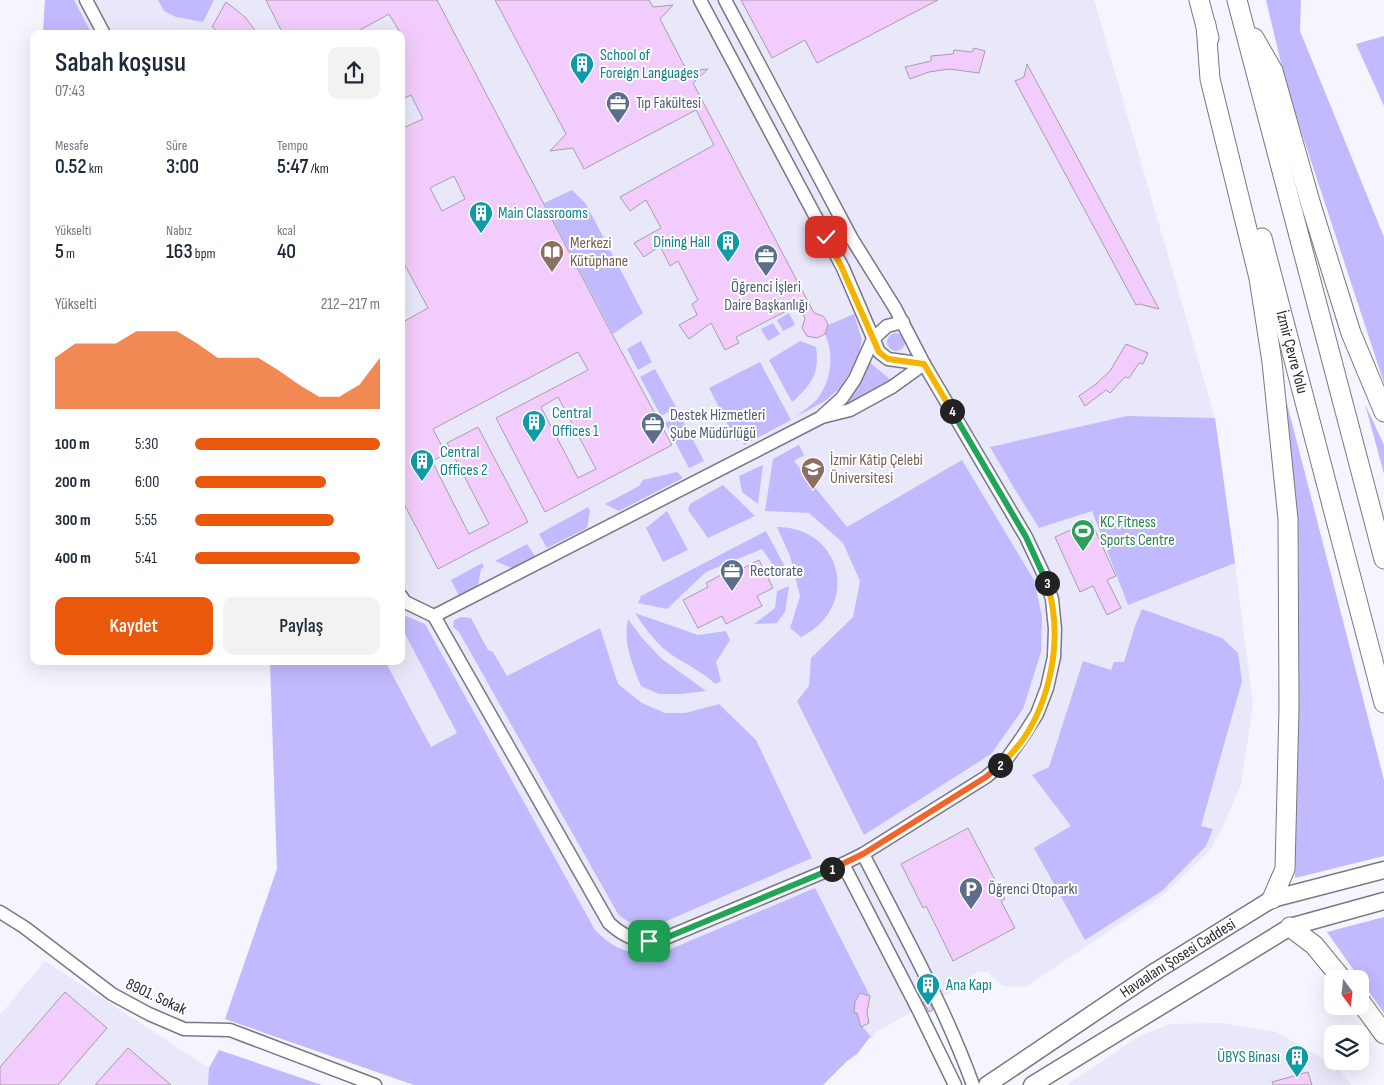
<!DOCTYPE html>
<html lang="tr">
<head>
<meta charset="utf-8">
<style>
  :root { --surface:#fff; --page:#f2f2f3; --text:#1f2937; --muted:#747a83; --accent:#ea580c }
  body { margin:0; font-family:"Sofia Sans Condensed",sans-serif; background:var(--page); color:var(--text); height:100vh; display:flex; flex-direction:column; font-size:19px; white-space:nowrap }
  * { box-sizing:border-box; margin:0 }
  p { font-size:16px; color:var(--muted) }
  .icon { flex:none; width:28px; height:28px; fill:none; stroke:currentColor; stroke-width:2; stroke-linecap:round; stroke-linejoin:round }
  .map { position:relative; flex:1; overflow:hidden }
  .sheet { position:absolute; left:30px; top:30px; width:375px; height:635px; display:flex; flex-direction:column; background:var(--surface); border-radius:10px; box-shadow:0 5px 20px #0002 }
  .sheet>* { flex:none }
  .needle { width:32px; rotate:165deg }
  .fabs { position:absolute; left:1324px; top:970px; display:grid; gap:10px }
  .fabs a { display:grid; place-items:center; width:45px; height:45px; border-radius:10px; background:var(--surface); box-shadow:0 5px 20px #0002; font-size:25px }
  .pin { position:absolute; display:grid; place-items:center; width:42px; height:42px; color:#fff; margin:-21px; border-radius:10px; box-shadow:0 2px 8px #0006 }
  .km { position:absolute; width:25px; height:25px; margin:-12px; border-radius:50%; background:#222; color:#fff; font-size:14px; line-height:25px; text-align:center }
  .round { display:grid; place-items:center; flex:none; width:52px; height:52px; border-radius:10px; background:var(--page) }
  .head { display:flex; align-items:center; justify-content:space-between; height:85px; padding:0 25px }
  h1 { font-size:28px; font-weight:600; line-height:38px }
  .stats { display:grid; grid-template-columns:repeat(3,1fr); gap:8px; height:85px; padding:5px 25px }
  .stats div { display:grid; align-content:center }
  .stats b { font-size:21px; font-weight:600 }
  .stats small { font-size:14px; font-weight:400 }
  .stats p { font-size:14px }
  .chart { height:140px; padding:10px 25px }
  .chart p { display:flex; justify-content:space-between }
  .chart svg { width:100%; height:90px; margin-top:5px; fill:var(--accent); opacity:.7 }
  .button { display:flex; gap:10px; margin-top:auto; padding:10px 25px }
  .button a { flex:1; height:58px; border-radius:10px; background:var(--accent); color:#fff; font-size:20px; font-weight:600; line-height:58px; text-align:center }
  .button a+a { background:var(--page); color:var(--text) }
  ul { padding:0 25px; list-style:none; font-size:16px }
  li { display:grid; grid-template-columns:80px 60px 1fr; align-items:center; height:38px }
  li i { height:12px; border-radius:6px; background:var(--accent) }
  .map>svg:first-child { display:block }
  .built { fill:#e9e8fa }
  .green { fill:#c1bafe }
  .building { fill:#f2ccfc; stroke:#a59ea7; fill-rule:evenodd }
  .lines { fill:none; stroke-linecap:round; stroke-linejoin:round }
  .tertiary-casing { stroke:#797882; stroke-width:15 }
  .primary-casing { stroke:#797882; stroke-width:19 }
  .motorway-casing { stroke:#797882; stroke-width:21 }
  .tertiary { stroke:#fff; stroke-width:12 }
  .primary { stroke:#fff; stroke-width:16 }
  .motorway { stroke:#fff; stroke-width:19 }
  .split-1-casing { stroke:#fff; stroke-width:10 }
  .split-2-casing { stroke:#fff; stroke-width:10 }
  .split-3-casing { stroke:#fff; stroke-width:10 }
  .split-4-casing { stroke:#fff; stroke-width:10 }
  .split-5-casing { stroke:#fff; stroke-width:10 }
  .split-1 { stroke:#22a559; stroke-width:6 }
  .split-2 { stroke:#f0652b; stroke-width:6 }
  .split-3 { stroke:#f5b400; stroke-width:6 }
  .split-4 { stroke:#22a559; stroke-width:6 }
  .split-5 { stroke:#f5b400; stroke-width:6 }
  .labels { text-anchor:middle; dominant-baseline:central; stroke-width:4; stroke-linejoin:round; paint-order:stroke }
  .culture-label { font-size:16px; fill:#0d838f; stroke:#fff; text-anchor:start }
  .service-label { font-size:16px; fill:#4e5e75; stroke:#fff; text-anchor:start }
  .education-label { font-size:16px; fill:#785e54; stroke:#fff; text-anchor:start }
  .street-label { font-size:16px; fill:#28282c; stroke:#fff }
  .leisure-label { font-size:16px; fill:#27864d; stroke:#fff; text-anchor:start }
</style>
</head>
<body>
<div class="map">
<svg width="1384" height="1085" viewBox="0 0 1384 1085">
  <rect width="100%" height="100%" fill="#f5f4ff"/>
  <g class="built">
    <path d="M 45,0 L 1094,0 L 1215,418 L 1235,563 L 1253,704 L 1241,785 L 1223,826 L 1210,851 L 1163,895 L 1025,987 L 1003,986 L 988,972 L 978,972 L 970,977 L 968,984 L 930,1003 L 933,1010 L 927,1013 L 923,1006 L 876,1032 L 872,1038 L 870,1037 L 857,1054 L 847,1061 L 823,1085 L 414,1085 L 225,1019 L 277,869 L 270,661 L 401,661 L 401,34 L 43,34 Z"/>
    <path d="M 45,961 L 209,1068 L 208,1085 L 0,1085 L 0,1015 Z"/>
    <path d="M 1221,1023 L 1276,1032 L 1334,1065 L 1352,1085 L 1067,1085 L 1139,1036 L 1170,1024 Z"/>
  </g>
  <g class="green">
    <path d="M 45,0 L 74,0 L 92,34 L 43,34 Z"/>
    <path d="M 158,0 L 214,0 L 203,22 L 176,17 L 164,11 Z"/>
    <path d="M 1266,0 L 1301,0 L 1300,31 L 1384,237 L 1384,383 L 1287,88 Z"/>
    <path d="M 1384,36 L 1384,106 L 1356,44 Z"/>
    <path d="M 572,190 L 586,204 L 643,313 L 613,334 L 544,203 Z"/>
    <path d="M 789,313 L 795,325 L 783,331 L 777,320 Z"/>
    <path d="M 854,314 L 862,340 L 857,360 L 840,388 L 825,401 L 797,416 C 804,410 813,404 818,398 C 832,379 834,354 825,334 L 828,325 Z"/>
    <path d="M 773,323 L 780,334 L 768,341 L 761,329 Z"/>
    <circle cx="896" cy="342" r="9"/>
    <path d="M 641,341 L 652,362 L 638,370 L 627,349 Z"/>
    <path d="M 800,341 L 816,347 C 820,374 811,385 792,402 L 769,360 Z"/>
    <path d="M 868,361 L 892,381 L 841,409 L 860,380 Z"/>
    <path d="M 760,362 L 791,420 L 744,445 L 741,439 L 736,441 L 709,388 Z"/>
    <path d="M 655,369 L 676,407 L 661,416 L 640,377 Z"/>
    <path d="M 1285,396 L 1384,780 L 1384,856 L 1295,878 L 1299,551 Z"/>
    <path d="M 1365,404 L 1384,445 L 1384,474 Z"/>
    <path d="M 680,415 L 704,461 L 689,468 L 665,423 Z"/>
    <path d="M 1127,416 L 1215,418 L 1235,563 L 1128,605 L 1092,511 L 1039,528 L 1014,488 L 990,447 Z"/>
    <path d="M 799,445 L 804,455 L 794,461 L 847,527 L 962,460 L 1034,580 L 1042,617 L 1041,652 L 1023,709 L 991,754 L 864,835 L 797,701 L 809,686 L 811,658 L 853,617 L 860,581 L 843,543 L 809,513 L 765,511 L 773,459 Z"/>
    <path d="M 763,465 L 758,504 L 742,492 L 739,476 Z"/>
    <path d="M 677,472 L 683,478 L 619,511 L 605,504 L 639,486 L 643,480 Z"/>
    <path d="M 723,485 L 755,516 L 708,538 L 688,510 L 690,504 Z"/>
    <path d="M 588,507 L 590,511 L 587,528 L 547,548 L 539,534 Z"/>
    <path d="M 667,511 L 688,550 L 663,562 L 646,528 Z"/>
    <path d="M 777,527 C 843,527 861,608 801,637 L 790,628 L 800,596 L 790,556 Z"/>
    <path d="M 766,531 L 785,567 L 777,571 L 762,549 L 706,572 L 667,609 L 638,603 L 641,596 Z"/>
    <path d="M 527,544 L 535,556 L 512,568 L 495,561 Z"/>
    <path d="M 482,563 L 484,567 L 481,569 L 478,586 L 459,596 L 451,580 Z"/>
    <path d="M 789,586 L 785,612 L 777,623 L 754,624 L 775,608 L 777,591 Z"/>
    <path d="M 1142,609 L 1222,638 L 1238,653 L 1242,681 L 1201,826 L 1213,829 L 1206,846 L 1162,891 L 1085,940 L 1034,848 L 1071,826 L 1032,775 L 1049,767 L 1083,661 L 1111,670 L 1114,662 L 1124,662 L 1135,626 Z"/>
    <path d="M 635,613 L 698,635 L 726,631 L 730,640 L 716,662 L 721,681 L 715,684 C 703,672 689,666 675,657 C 658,646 646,630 635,613 Z"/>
    <path d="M 401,614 L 425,624 L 595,930 C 614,951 638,958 666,951 L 815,888 L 870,996 L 860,993 L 855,1002 L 855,1013 L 857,1013 L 861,1027 L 863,1027 L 872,1038 L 870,1037 L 857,1054 L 847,1061 L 823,1085 L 414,1085 L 225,1019 L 277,869 L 270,661 L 385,661 L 431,747 L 457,733 L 403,630 L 401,630 Z"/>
    <path d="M 461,617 L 471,618 L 488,650 L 493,652 L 507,676 L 600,628 L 618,684 L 642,703 L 665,713 L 685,713 L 719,704 L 756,740 L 812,858 L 655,926 C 638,926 631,925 618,914 L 459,632 L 453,627 L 454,620 Z"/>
    <path d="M 628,619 L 643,639 L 662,659 L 706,691 L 682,694 L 659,694 L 641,686 C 632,663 623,644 628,619 Z"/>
    <path d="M 1384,917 L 1384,1013 L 1327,932 Z"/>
    <path d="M 219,1050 L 322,1085 L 208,1085 L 209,1068 Z"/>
  </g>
  <g class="building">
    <path d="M 266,0 L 437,0 L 612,334 L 672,445 L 545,512 L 496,418 L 588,370 L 578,352 L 433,429 L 446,454 L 432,461 L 469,534 L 489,524 L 447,443 L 478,427 L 528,522 L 438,569 L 401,498 L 401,323 L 428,308 L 401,258 L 401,129 L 423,119 L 411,95 L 401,100 L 401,34 L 389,14 L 353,34 L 283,34 ZM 454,176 L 465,199 L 442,211 L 430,188 ZM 558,397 L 596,469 L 578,478 L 541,407 Z"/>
    <path d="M 495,0 L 649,0 L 653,7 L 673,5 L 660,19 L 687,71 L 708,69 L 693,83 L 814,313 L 823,316 L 826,320 L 828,325 L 825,334 L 817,338 L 807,336 L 802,328 L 805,318 L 798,305 L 736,337 L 739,343 L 725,350 L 711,323 L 689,339 L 679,325 L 697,315 L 692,304 L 698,300 L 678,261 L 670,266 L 660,246 L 644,257 L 634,243 L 661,228 L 646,200 L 630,211 L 620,197 L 714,145 L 696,110 L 584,169 L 573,148 L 550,151 L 566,134 Z"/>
    <path d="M 741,0 L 938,0 L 817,63 L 805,40 L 772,58 Z"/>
    <path d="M 226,2 L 245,17 L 258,34 L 221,34 L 212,27 Z"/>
    <path d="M 974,48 L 985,51 L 979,73 L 949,69 L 929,72 L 910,79 L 905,67 L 931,61 L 931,56 L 953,54 L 954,50 L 972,52 Z"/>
    <path d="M 1027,64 L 1159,309 L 1139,304 L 1136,305 L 1015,81 L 1024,77 Z"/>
    <path d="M 1126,344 L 1148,353 L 1143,364 L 1139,363 L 1129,378 L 1125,377 L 1110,393 L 1106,390 L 1085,406 L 1079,396 L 1096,384 L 1110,371 Z"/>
    <path d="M 1091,521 L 1116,576 L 1107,580 L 1121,608 L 1107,615 L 1093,586 L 1080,592 L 1055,537 Z"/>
    <path d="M 759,560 L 773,588 L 757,596 L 762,606 L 726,624 L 722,616 L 698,628 L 683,600 L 708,587 L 706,583 L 730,570 L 732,574 Z"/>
    <path d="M 968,828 L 1005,899 L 1001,901 L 1015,928 L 953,961 L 926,906 L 923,908 L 901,864 Z"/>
    <path d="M 65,992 L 107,1028 L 58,1085 L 0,1085 L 0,1067 Z"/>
    <path d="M 860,993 L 870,996 L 867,1013 L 869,1023 L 861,1027 L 857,1013 L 854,1013 L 855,1002 Z"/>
    <path d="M 928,999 L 933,1010 L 929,1012 L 923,1002 Z"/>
    <path d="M 128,1048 L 171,1085 L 95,1085 Z"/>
    <path d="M 1308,1072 L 1312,1085 L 1273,1085 L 1272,1082 Z"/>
  </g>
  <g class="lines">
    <g class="tertiary-casing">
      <g id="tertiary">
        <path d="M 86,0 L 104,34"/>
        <path d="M 700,0 L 843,268 L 879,352 L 888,359 L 924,364"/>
        <path d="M 725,0 L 852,239 L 895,308 L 924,364 L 1026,537 L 1044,575 L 1052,599 L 1055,629 L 1054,657 L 1047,688 L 1037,714 L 1023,736 L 1006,760 L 986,777 L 863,854 L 843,864 L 663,939 C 641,943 626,939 609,923 L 434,616 L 820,418 L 842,398 L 855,379 L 873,339 L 887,326 L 903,322"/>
        <path d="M 822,417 L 850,410 L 892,387 L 924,364"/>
        <path d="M 401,596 L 405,602 L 434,616"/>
        <path d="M 863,854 C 902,930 944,1005 973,1085"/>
        <path d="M 843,864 L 918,1009 L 955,1085"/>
        <path d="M 0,912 L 24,927 L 112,994 L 149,1014 L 184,1029 L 230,1030 L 375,1085"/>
      </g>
    </g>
    <g class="primary-casing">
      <g id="primary">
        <path id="s1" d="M 987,1085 L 1156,971 L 1272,899 L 1384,870"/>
        <path d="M 1032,1085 L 1290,927 L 1384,901"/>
      </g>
    </g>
    <g class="motorway-casing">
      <g id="motorway">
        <path d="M 1199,0 L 1209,38"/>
        <path d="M 1237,0 L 1384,559"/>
        <path d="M 1206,25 L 1210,79 L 1259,278 L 1272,362 L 1288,519 L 1289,708 L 1285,869 L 1272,899"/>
        <path d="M 1254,38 L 1273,71 L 1311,205 L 1351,333 L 1384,412"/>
        <path id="s2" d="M 1262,238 L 1384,703"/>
        <path d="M 1290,927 L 1314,945 L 1342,979"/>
        <path d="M 1360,1001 L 1384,1034"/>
      </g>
    </g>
    <use href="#tertiary" class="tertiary"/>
    <use href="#primary" class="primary"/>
    <use href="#motorway" class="motorway"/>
  </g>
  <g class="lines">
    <g class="split-1-casing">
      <path id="split-1" d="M 649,941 L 663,939 L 832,869"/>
    </g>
    <g class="split-2-casing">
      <path id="split-2" d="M 832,869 L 863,854 L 986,777 L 1000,765"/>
    </g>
    <g class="split-3-casing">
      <path id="split-3" d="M 1000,765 C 1048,723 1066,644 1047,583"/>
    </g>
    <g class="split-4-casing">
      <path id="split-4" d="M 952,411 L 1026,537 L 1047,583"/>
    </g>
    <g class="split-5-casing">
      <path id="split-5" d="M 826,237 L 842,268 L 879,352 L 888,359 L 924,364 L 952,411"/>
    </g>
    <use href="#split-1" class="split-1"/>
    <use href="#split-2" class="split-2"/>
    <use href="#split-3" class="split-3"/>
    <use href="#split-4" class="split-4"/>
    <use href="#split-5" class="split-5"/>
  </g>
  <defs>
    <g id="building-pin" transform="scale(1.25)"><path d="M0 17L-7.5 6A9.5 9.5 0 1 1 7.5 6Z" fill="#0f9aa8" stroke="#fff"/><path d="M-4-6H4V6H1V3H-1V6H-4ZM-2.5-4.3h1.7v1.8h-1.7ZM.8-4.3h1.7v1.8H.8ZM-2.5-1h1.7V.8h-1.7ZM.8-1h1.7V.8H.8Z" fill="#fff"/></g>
    <g id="office-pin" transform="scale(1.25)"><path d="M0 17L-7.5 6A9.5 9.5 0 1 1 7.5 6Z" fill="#5c6f8a" stroke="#fff"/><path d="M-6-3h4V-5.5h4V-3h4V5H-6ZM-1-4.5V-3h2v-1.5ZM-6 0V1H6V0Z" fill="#fff"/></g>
    <g id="library-pin" transform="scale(1.25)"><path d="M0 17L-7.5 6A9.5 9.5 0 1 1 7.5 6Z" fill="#8d6e63" stroke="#fff"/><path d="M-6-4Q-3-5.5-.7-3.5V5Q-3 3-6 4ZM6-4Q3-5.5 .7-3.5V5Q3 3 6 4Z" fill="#fff"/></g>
    <g id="university-pin" transform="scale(1.25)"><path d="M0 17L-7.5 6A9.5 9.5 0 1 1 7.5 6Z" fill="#8d6e63" stroke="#fff"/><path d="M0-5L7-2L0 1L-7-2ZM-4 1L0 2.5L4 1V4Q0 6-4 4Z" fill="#fff"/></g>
    <g id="stadium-pin" transform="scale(1.25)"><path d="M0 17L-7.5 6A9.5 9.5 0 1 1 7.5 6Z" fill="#2e9e5b" stroke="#fff"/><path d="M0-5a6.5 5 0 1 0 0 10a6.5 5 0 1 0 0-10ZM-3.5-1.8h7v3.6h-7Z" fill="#fff"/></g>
    <g id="parking-pin" transform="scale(1.25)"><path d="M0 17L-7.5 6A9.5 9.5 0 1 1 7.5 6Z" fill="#5c6f8a" stroke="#fff"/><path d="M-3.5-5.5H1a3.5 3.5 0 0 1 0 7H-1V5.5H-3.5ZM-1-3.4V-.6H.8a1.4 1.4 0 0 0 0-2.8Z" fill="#fff"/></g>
  </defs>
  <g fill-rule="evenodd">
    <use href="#building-pin" x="582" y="64"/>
    <use href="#office-pin" x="618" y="103"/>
    <use href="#building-pin" x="481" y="213"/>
    <use href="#building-pin" x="728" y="242"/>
    <use href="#library-pin" x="552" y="252"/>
    <use href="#office-pin" x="766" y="256"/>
    <use href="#building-pin" x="534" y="422"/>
    <use href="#office-pin" x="653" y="424"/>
    <use href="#building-pin" x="422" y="461"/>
    <use href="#university-pin" x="813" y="469"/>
    <use href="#stadium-pin" x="1083" y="531"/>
    <use href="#office-pin" x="732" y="571"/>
    <use href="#parking-pin" x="971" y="889"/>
    <use href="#building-pin" x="928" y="985"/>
    <use href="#building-pin" x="1297" y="1057"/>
  </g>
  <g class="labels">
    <g class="culture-label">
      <text x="600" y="55">School of<tspan x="600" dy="18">Foreign Languages</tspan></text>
      <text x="498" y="213">Main Classrooms</text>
      <text x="710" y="242" text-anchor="end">Dining Hall</text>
      <text x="552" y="413">Central<tspan x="552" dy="18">Offices 1</tspan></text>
      <text x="440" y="452">Central<tspan x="440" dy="18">Offices 2</tspan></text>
      <text x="946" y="985">Ana Kapı</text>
      <text x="1280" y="1057" text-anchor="end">ÜBYS Binası</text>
    </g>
    <g class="service-label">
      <text x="636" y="103">Tıp Fakültesi</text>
      <text x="766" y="287" text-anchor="middle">Öğrenci İşleri<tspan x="766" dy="18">Daire Başkanlığı</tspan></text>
      <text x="670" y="415">Destek Hizmetleri<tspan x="670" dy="18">Şube Müdürlüğü</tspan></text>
      <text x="750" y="571">Rectorate</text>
      <text x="988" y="889">Öğrenci Otoparkı</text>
    </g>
    <g class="education-label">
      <text x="570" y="243">Merkezi<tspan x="570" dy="18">Kütüphane</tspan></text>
      <text x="830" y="460">İzmir Kâtip Çelebi<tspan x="830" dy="18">Üniversitesi</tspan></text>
    </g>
    <g class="street-label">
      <text stroke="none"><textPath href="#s2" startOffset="118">İzmir Çevre Yolu</textPath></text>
      <text stroke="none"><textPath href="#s1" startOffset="229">Havaalanı Şosesi Caddesi</textPath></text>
      <text transform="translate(156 997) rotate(25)">8901. Sokak</text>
    </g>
    <g class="leisure-label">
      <text x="1100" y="522">KC Fitness<tspan x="1100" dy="18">Sports Centre</tspan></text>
    </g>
  </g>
</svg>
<div class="fabs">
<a><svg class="needle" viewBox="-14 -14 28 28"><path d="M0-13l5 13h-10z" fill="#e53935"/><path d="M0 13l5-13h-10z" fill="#747a83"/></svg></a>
<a><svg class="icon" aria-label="layers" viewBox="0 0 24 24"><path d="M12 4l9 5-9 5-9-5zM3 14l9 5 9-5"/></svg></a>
</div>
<div class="pin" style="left:649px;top:941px;background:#1e9e55"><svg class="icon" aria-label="arrive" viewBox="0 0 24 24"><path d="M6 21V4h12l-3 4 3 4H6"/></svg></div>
<div class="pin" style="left:826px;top:237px;background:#d93025"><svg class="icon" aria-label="check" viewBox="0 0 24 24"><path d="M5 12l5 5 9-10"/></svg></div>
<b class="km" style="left:832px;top:869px">1</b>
<b class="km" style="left:1000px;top:765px">2</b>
<b class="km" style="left:1047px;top:583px">3</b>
<b class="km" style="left:952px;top:411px">4</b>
<section class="sheet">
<div class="head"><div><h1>Sabah koşusu</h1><p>07:43</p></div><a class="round"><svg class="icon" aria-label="share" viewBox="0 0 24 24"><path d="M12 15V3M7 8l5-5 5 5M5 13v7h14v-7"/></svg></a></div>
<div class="stats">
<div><p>Mesafe</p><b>0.52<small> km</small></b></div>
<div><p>Süre</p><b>3:00</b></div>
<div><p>Tempo</p><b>5:47<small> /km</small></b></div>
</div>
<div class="stats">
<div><p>Yükselti</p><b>5<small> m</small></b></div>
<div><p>Nabız</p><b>163<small> bpm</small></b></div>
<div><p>kcal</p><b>40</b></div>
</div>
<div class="chart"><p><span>Yükselti</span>212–217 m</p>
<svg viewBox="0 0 160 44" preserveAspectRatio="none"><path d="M0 44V19L10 12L20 12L30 12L40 6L50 6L60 6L70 12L80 19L90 19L100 19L110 25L120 32L130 38L140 38L150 32L160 19V44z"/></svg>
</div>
<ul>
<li><b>100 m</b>5:30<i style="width:100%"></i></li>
<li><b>200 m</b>6:00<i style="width:71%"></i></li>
<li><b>300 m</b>5:55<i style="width:75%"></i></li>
<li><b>400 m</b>5:41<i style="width:89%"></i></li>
</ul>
<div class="button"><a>Kaydet</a><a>Paylaş</a></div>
</section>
</div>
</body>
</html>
